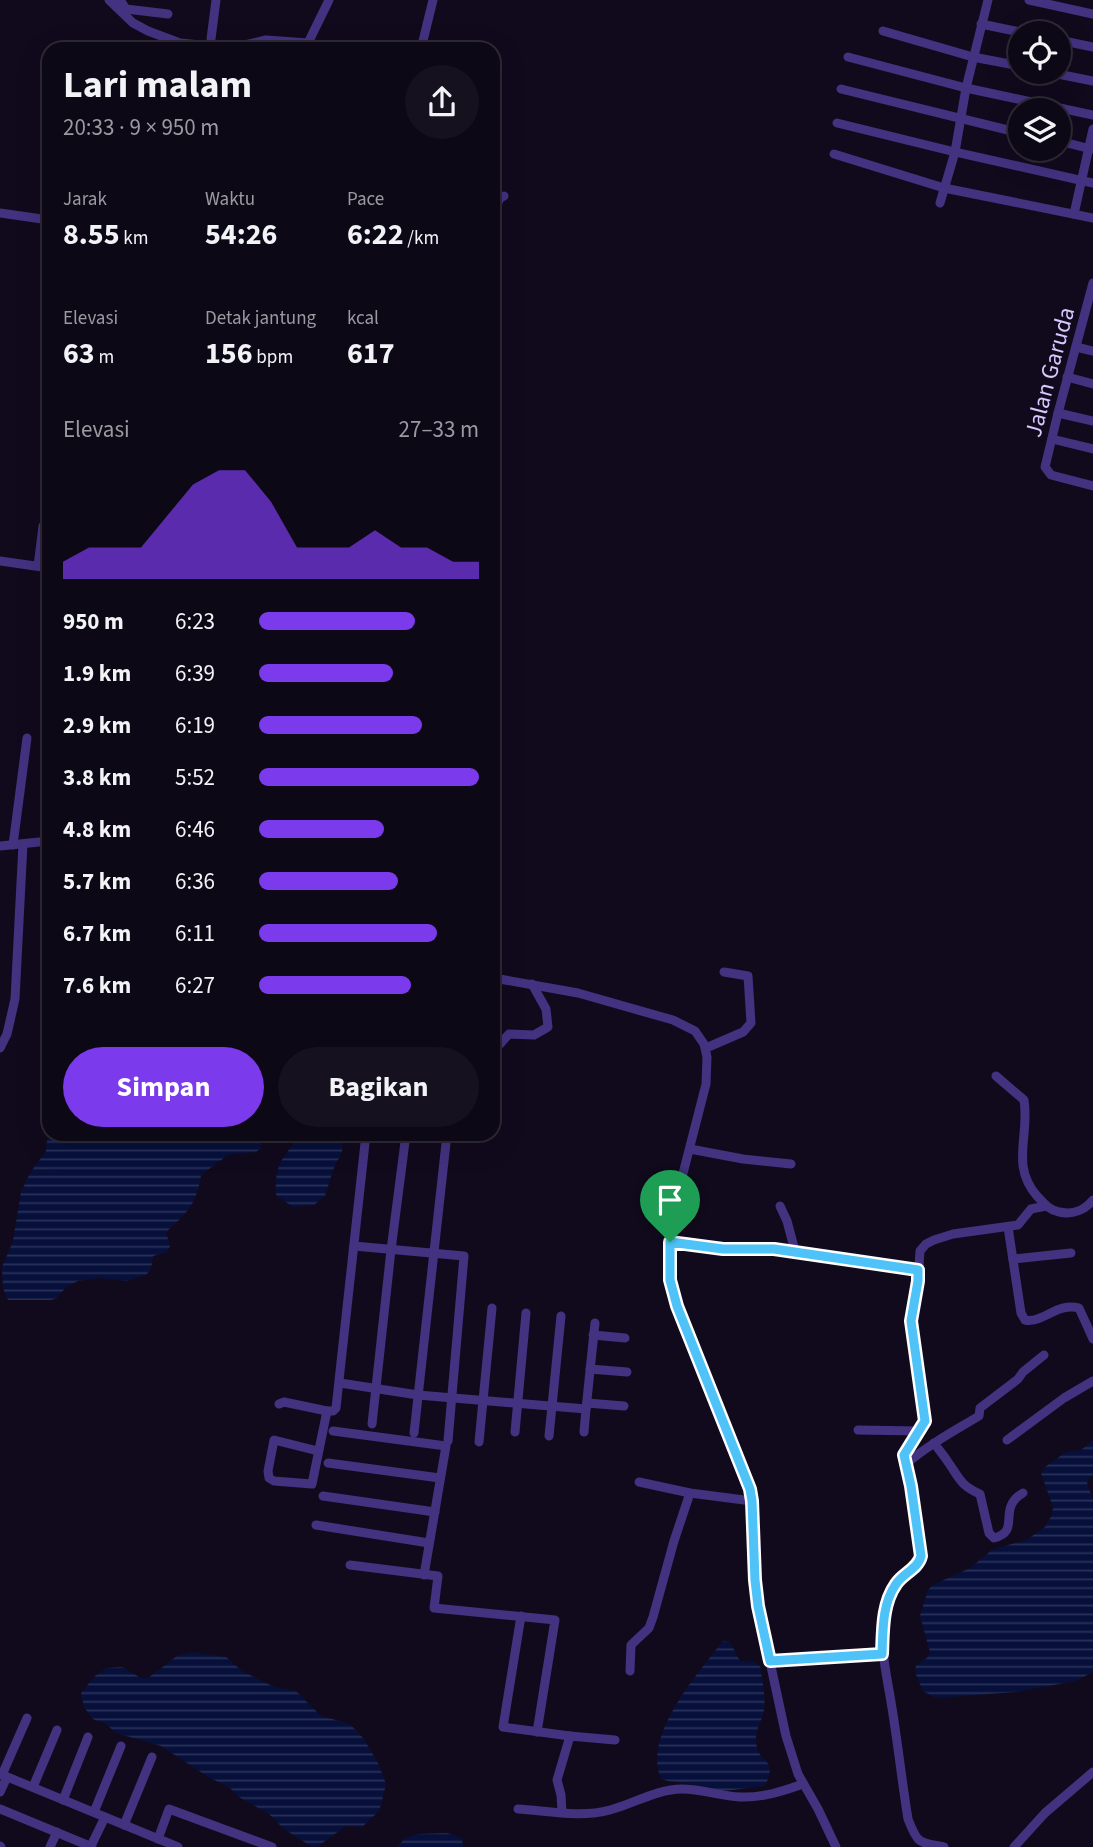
<!DOCTYPE html>
<html lang="id">
<head>
<meta charset="utf-8">
<style>
  :root { --surface:#0d0816; --page:#16111f; --text:#f1f3f6; --muted:#9a9aa1; --line:#2d2935; --accent:#7c3aed }
  body { margin:0; font-family:"Source Sans 3",sans-serif; background:var(--page); color:var(--text); height:100vh; display:flex; flex-direction:column; font-size:26px; white-space:nowrap }
  * { box-sizing:border-box; margin:0 }
  p { font-size:23px; color:var(--muted) }
  .icon { flex:none; width:38px; height:38px; fill:none; stroke:currentColor; stroke-width:2; stroke-linecap:round; stroke-linejoin:round }
  .map { position:relative; flex:1; overflow:hidden }
  .drawer { position:absolute; left:42px; top:42px; width:458px; height:1099px; display:flex; flex-direction:column; background:var(--surface); border-radius:21px; box-shadow:0 7px 28px #0002,0 0 0 2px var(--line) }
  .drawer>* { flex:none }
  .fabs { position:absolute; left:1008px; top:21px; display:grid; gap:14px }
  .fabs a { display:grid; place-items:center; width:63px; height:63px; border-radius:50%; background:var(--surface); box-shadow:0 7px 28px #0002,0 0 0 2px var(--line); font-size:35px }
  .pin { position:absolute; display:grid; place-items:center; width:60px; height:60px; color:#fff; margin:-72px -30px; border-radius:50% 50% 50% 0; rotate:-45deg; box-shadow:0 0 7px #0007 }
  .pin .icon { rotate:45deg }
  .round { display:grid; place-items:center; flex:none; width:74px; height:74px; border-radius:37px; background:var(--page) }
  .headline { display:flex; align-items:center; justify-content:space-between; height:119px; padding:0 21px }
  h1 { font-size:38px; font-weight:700; line-height:52px }
  .metrics { display:grid; grid-template-columns:repeat(3,1fr); gap:10px; height:119px; padding:7px 21px }
  .metrics div { display:grid; align-content:center }
  .metrics b { font-size:30px; font-weight:700 }
  .metrics small { font-size:19px; font-weight:400 }
  .metrics p { font-size:19px }
  .chart { height:196px; padding:14px 21px }
  .chart p { display:flex; justify-content:space-between }
  .chart svg { width:100%; height:126px; margin-top:7px; fill:var(--accent); opacity:.7 }
  .action { display:flex; gap:14px; margin-top:auto; padding:14px 21px }
  .action a { flex:1; height:80px; border-radius:42px; background:var(--accent); color:#fff; font-size:28px; font-weight:700; line-height:80px; text-align:center }
  .action a+a { background:var(--page); color:var(--text) }
  ul { padding:0 21px; list-style:none; font-size:23px }
  li { display:grid; grid-template-columns:112px 84px 1fr; align-items:center; height:52px }
  li i { height:18px; border-radius:9px; background:var(--accent) }
  .map>svg:first-child { display:block }
  .water { fill:url(#water-rules) }
  .lines { fill:none; stroke-linecap:round; stroke-linejoin:round }
  .minor { stroke:#423280; stroke-width:9 }
  .route-casing { stroke:#fff; stroke-width:14 }
  .route { stroke:#4fc3f7; stroke-width:9 }
  .labels { text-anchor:middle; dominant-baseline:central; stroke-width:5; stroke-linejoin:round; paint-order:stroke }
  .street-label { font-size:24px; fill:#d7c7ff; stroke:#110a1d }
</style>
</head>
<body>
<div class="map">
<svg width="1093" height="1847" viewBox="0 0 1093 1847">
  <defs>
    <pattern id="water-rules" width="6" height="5" patternUnits="userSpaceOnUse" patternTransform="scale(1.75)"><rect width="6" height="5" fill="#06103b"/><path d="M0 2.5h6" fill="none" stroke="#2a3158"/></pattern>
  </defs>
  <rect width="100%" height="100%" fill="#110a1d"/>
  <g class="water">
    <path d="M 49,1120 L 49,1134 L 262,1134 L 261,1148 L 256,1152 L 228,1155 L 201,1175 C 196,1205 188,1212 166,1232 L 170,1246 L 167,1252 L 153,1256 L 151,1269 L 146,1275 L 127,1281 L 99,1278 L 78,1281 L 66,1287 L 57,1298 L 51,1300 L 8,1300 L 3,1288 L 2,1267 L 13,1241 L 21,1192 L 30,1173 L 46,1151 Z"/>
    <path d="M 298,1134 L 343,1134 L 342,1152 L 333,1170 L 325,1196 L 314,1205 L 293,1207 L 276,1195 C 275,1166 280,1161 298,1138 Z"/>
    <path d="M 1092,1441 L 1093,1441 L 1093,1475 L 1090,1477 L 1087,1483 L 1093,1500 L 1093,1672 L 1075,1681 L 1016,1692 L 936,1698 L 923,1691 L 915,1672 L 916,1665 L 927,1658 L 930,1652 L 920,1616 L 928,1590 L 933,1585 L 970,1568 L 992,1550 L 1028,1539 L 1045,1527 L 1052,1515 L 1053,1507 L 1041,1473 L 1045,1467 L 1066,1452 L 1081,1450 Z"/>
    <path d="M 723,1641 L 730,1642 L 740,1661 L 755,1662 L 760,1666 C 762,1678 766,1698 764,1710 C 762,1721 755,1730 756,1742 C 758,1766 779,1756 765,1786 L 716,1792 L 690,1784 L 668,1781 L 661,1779 C 642,1736 698,1673 723,1641 Z"/>
    <path d="M 191,1652 L 226,1657 L 242,1671 L 274,1687 L 296,1691 L 321,1716 L 350,1724 L 364,1739 L 379,1765 L 386,1784 L 381,1805 L 378,1812 L 362,1827 L 349,1826 L 343,1828 L 317,1847 L 312,1847 L 284,1829 L 269,1814 L 239,1797 L 229,1787 L 210,1778 L 161,1746 L 116,1733 L 106,1724 L 93,1719 L 84,1707 L 81,1693 L 95,1676 L 107,1668 L 122,1667 L 141,1678 L 148,1678 L 177,1656 Z"/>
    <path d="M 447,1833 L 462,1838 L 463,1847 L 397,1847 L 406,1837 L 419,1834 Z"/>
  </g>
  <g class="lines">
    <g class="minor">
      <path d="M 109,0 L 133,23 L 148,31 L 180,43 L 232,48 L 266,40 L 308,43 L 329,0"/>
      <path d="M 120,0 L 126,9 L 168,14"/>
      <path d="M 1029,0 L 1093,14"/>
      <path d="M 981,24 L 1025,33"/>
      <path d="M 883,31 L 973,57 L 1020,66"/>
      <path d="M 211,39 L 216,0"/>
      <path d="M 1059,40 L 1093,47"/>
      <path d="M 421,49 L 433,0"/>
      <path d="M 848,57 L 966,88 L 1093,115"/>
      <path d="M 1048,72 L 1093,81"/>
      <path d="M 841,89 L 1020,133"/>
      <path d="M 837,123 L 955,152 L 1093,183"/>
      <path d="M 1059,141 L 1091,149"/>
      <path d="M 834,154 L 944,188 L 1093,218"/>
      <path d="M 940,203 L 955,152 L 966,88 L 988,0"/>
      <path d="M 494,211 L 500,198 L 504,196"/>
      <path d="M 0,213 L 49,220"/>
      <path d="M 1074,214 L 1093,129"/>
      <path d="M 1093,283 L 1058,413 L 1045,467 L 1051,475 L 1093,486"/>
      <path d="M 1076,347 L 1093,351"/>
      <path d="M 1067,377 L 1093,384"/>
      <path d="M 1058,413 L 1093,421"/>
      <path d="M 1052,439 L 1093,449"/>
      <path d="M 0,561 L 49,568"/>
      <path d="M 38,566 L 43,526"/>
      <path d="M 13,845 L 27,738"/>
      <path d="M 0,846 L 49,841"/>
      <path d="M 494,978 L 578,993 L 673,1020 L 695,1031 L 704,1044 L 707,1057 L 706,1084 L 679,1189 L 670,1242 L 670,1280 L 677,1306 L 750,1489 L 752,1501 L 754,1566 L 758,1606 L 786,1736 L 798,1774 L 818,1809 L 836,1847"/>
      <path d="M 494,1047 L 500,1044 L 509,1034 L 534,1035 L 548,1027 L 546,1009 L 532,984"/>
      <path d="M 0,1048 L 7,1034 L 15,999 L 23,844"/>
      <path d="M 706,1048 L 743,1032 L 751,1023 L 748,976 L 724,972"/>
      <path d="M 996,1076 L 1024,1100 C 1030,1136 1010,1165 1037,1196 C 1044,1203 1049,1210 1059,1212 C 1073,1215 1085,1210 1093,1200"/>
      <path d="M 690,1149 L 743,1159 L 791,1164"/>
      <path d="M 780,1206 L 787,1221 L 795,1251"/>
      <path d="M 1008,1227 L 1021,1313 L 1025,1320 C 1042,1324 1057,1302 1079,1308 L 1093,1339"/>
      <path d="M 670,1242 L 723,1249 L 774,1249 L 889,1267 L 918,1270"/>
      <path d="M 354,1246 L 464,1256 L 448,1441"/>
      <path d="M 1013,1259 L 1071,1253"/>
      <path d="M 593,1335 L 625,1338"/>
      <path d="M 590,1369 L 627,1372"/>
      <path d="M 340,1383 L 418,1395 L 586,1409 L 584,1432"/>
      <path d="M 587,1403 L 624,1406"/>
      <path d="M 279,1404 L 284,1402 L 327,1411 L 333,1411 L 336,1408 L 366,1134"/>
      <path d="M 586,1409 L 595,1323"/>
      <path d="M 372,1424 L 391,1250 L 406,1134"/>
      <path d="M 858,1430 L 919,1431"/>
      <path d="M 333,1431 L 446,1446 L 424,1575"/>
      <path d="M 515,1432 L 526,1313"/>
      <path d="M 414,1433 L 447,1134"/>
      <path d="M 549,1436 L 561,1316"/>
      <path d="M 1007,1440 L 1064,1398 L 1093,1381"/>
      <path d="M 479,1442 L 492,1308"/>
      <path d="M 934,1443 C 939,1450 944,1456 948,1462 C 960,1479 960,1485 980,1494 L 989,1533 L 994,1538 C 1022,1531 996,1509 1023,1493"/>
      <path d="M 318,1451 L 274,1440 L 268,1471 L 269,1478 L 274,1481 L 312,1484 L 327,1411"/>
      <path d="M 328,1463 L 440,1478"/>
      <path d="M 906,1464 C 928,1445 954,1431 979,1416 L 980,1408 L 1018,1379 L 1023,1372 L 1044,1355"/>
      <path d="M 639,1482 L 690,1493 L 752,1501"/>
      <path d="M 323,1496 L 435,1512"/>
      <path d="M 316,1525 L 429,1543"/>
      <path d="M 350,1565 L 438,1576 L 434,1608 L 555,1620 L 537,1732"/>
      <path d="M 521,1616 L 503,1727 L 570,1736"/>
      <path d="M 770,1661 L 882,1654"/>
      <path d="M 630,1671 L 631,1645 L 649,1628 L 653,1617 L 674,1541 L 690,1493"/>
      <path d="M 0,1774 L 178,1847"/>
      <path d="M 2,1775 L 27,1718"/>
      <path d="M 33,1787 L 57,1730"/>
      <path d="M 0,1792 L 7,1777"/>
      <path d="M 63,1800 L 88,1737"/>
      <path d="M 0,1809 L 92,1847"/>
      <path d="M 518,1809 C 548,1811 581,1818 610,1810 C 633,1804 657,1789 682,1789 C 701,1789 721,1796 740,1797 C 763,1798 783,1791 803,1784"/>
      <path d="M 94,1812 L 121,1746"/>
      <path d="M 562,1812 L 561,1795 L 557,1780 L 570,1736 L 615,1740"/>
      <path d="M 124,1825 L 152,1757"/>
      <path d="M 158,1839 L 169,1809 L 272,1847"/>
      <path d="M 0,1846 L 1,1847"/>
      <path d="M 91,1846 L 105,1817"/>
      <path d="M 50,1847 L 57,1832"/>
      <path d="M 944,1847 C 919,1842 918,1845 908,1819 C 902,1782 898,1745 892,1708 C 887,1675 877,1641 886,1607 C 889,1597 893,1586 900,1579 C 908,1570 918,1568 921,1556 L 911,1486 L 904,1455 L 925,1421 L 911,1321 L 918,1281 L 920,1251 L 926,1244 L 934,1240 L 953,1234 L 1018,1225 L 1031,1209 L 1046,1206"/>
      <path d="M 1014,1847 L 1045,1813 L 1093,1772"/>
    </g>
  </g>
  <g class="lines">
    <g class="route-casing">
      <path id="route" d="M 670,1242 L 723,1249 L 774,1249 L 918,1270 L 918,1281 L 911,1321 L 925,1421 L 904,1455 L 911,1486 L 921,1556 C 918,1569 903,1573 896,1584 C 882,1604 883,1630 882,1654 L 770,1661 L 758,1606 L 755,1580 L 752,1501 L 750,1489 L 677,1306 L 670,1280 Z"/>
    </g>
    <use href="#route" class="route"/>
  </g>
  <g class="labels">
    <g class="street-label">
      <text transform="translate(1050 372) rotate(-75)">Jalan Garuda</text>
    </g>
  </g>
</svg>
<div class="fabs">
<a><svg class="icon" aria-label="locate" viewBox="0 0 24 24"><circle cx="12" cy="12" r="6"/><path d="M12 2v4M12 18v4M2 12h4M18 12h4"/></svg></a>
<a><svg class="icon" aria-label="layers" viewBox="0 0 24 24"><path d="M12 4l9 5-9 5-9-5zM3 14l9 5 9-5"/></svg></a>
</div>
<div class="pin" style="left:670px;top:1242px;background:#1e9e55"><svg class="icon" aria-label="arrive" viewBox="0 0 24 24"><path d="M6 21V4h12l-3 4 3 4H6"/></svg></div>
<section class="drawer">
<div class="headline"><div><h1>Lari malam</h1><p>20:33 · 9 × 950 m</p></div><a class="round"><svg class="icon" aria-label="share" viewBox="0 0 24 24"><path d="M12 15V3M7 8l5-5 5 5M5 13v7h14v-7"/></svg></a></div>
<div class="metrics">
<div><p>Jarak</p><b>8.55<small> km</small></b></div>
<div><p>Waktu</p><b>54:26</b></div>
<div><p>Pace</p><b>6:22<small> /km</small></b></div>
</div>
<div class="metrics">
<div><p>Elevasi</p><b>63<small> m</small></b></div>
<div><p>Detak jantung</p><b>156<small> bpm</small></b></div>
<div><p>kcal</p><b>617</b></div>
</div>
<div class="chart"><p><span>Elevasi</span>27–33 m</p>
<svg viewBox="0 0 160 44" preserveAspectRatio="none"><path d="M0 44V38L10 33L20 33L30 33L40 22L50 11L60 6L70 6L80 17L90 33L100 33L110 33L120 27L130 33L140 33L150 38L160 38V44z"/></svg>
</div>
<ul>
<li><b>950 m</b>6:23<i style="width:71%"></i></li>
<li><b>1.9 km</b>6:39<i style="width:61%"></i></li>
<li><b>2.9 km</b>6:19<i style="width:74%"></i></li>
<li><b>3.8 km</b>5:52<i style="width:100%"></i></li>
<li><b>4.8 km</b>6:46<i style="width:57%"></i></li>
<li><b>5.7 km</b>6:36<i style="width:63%"></i></li>
<li><b>6.7 km</b>6:11<i style="width:81%"></i></li>
<li><b>7.6 km</b>6:27<i style="width:69%"></i></li>
</ul>
<div class="action"><a>Simpan</a><a>Bagikan</a></div>
</section>
</div>
</body>
</html>
